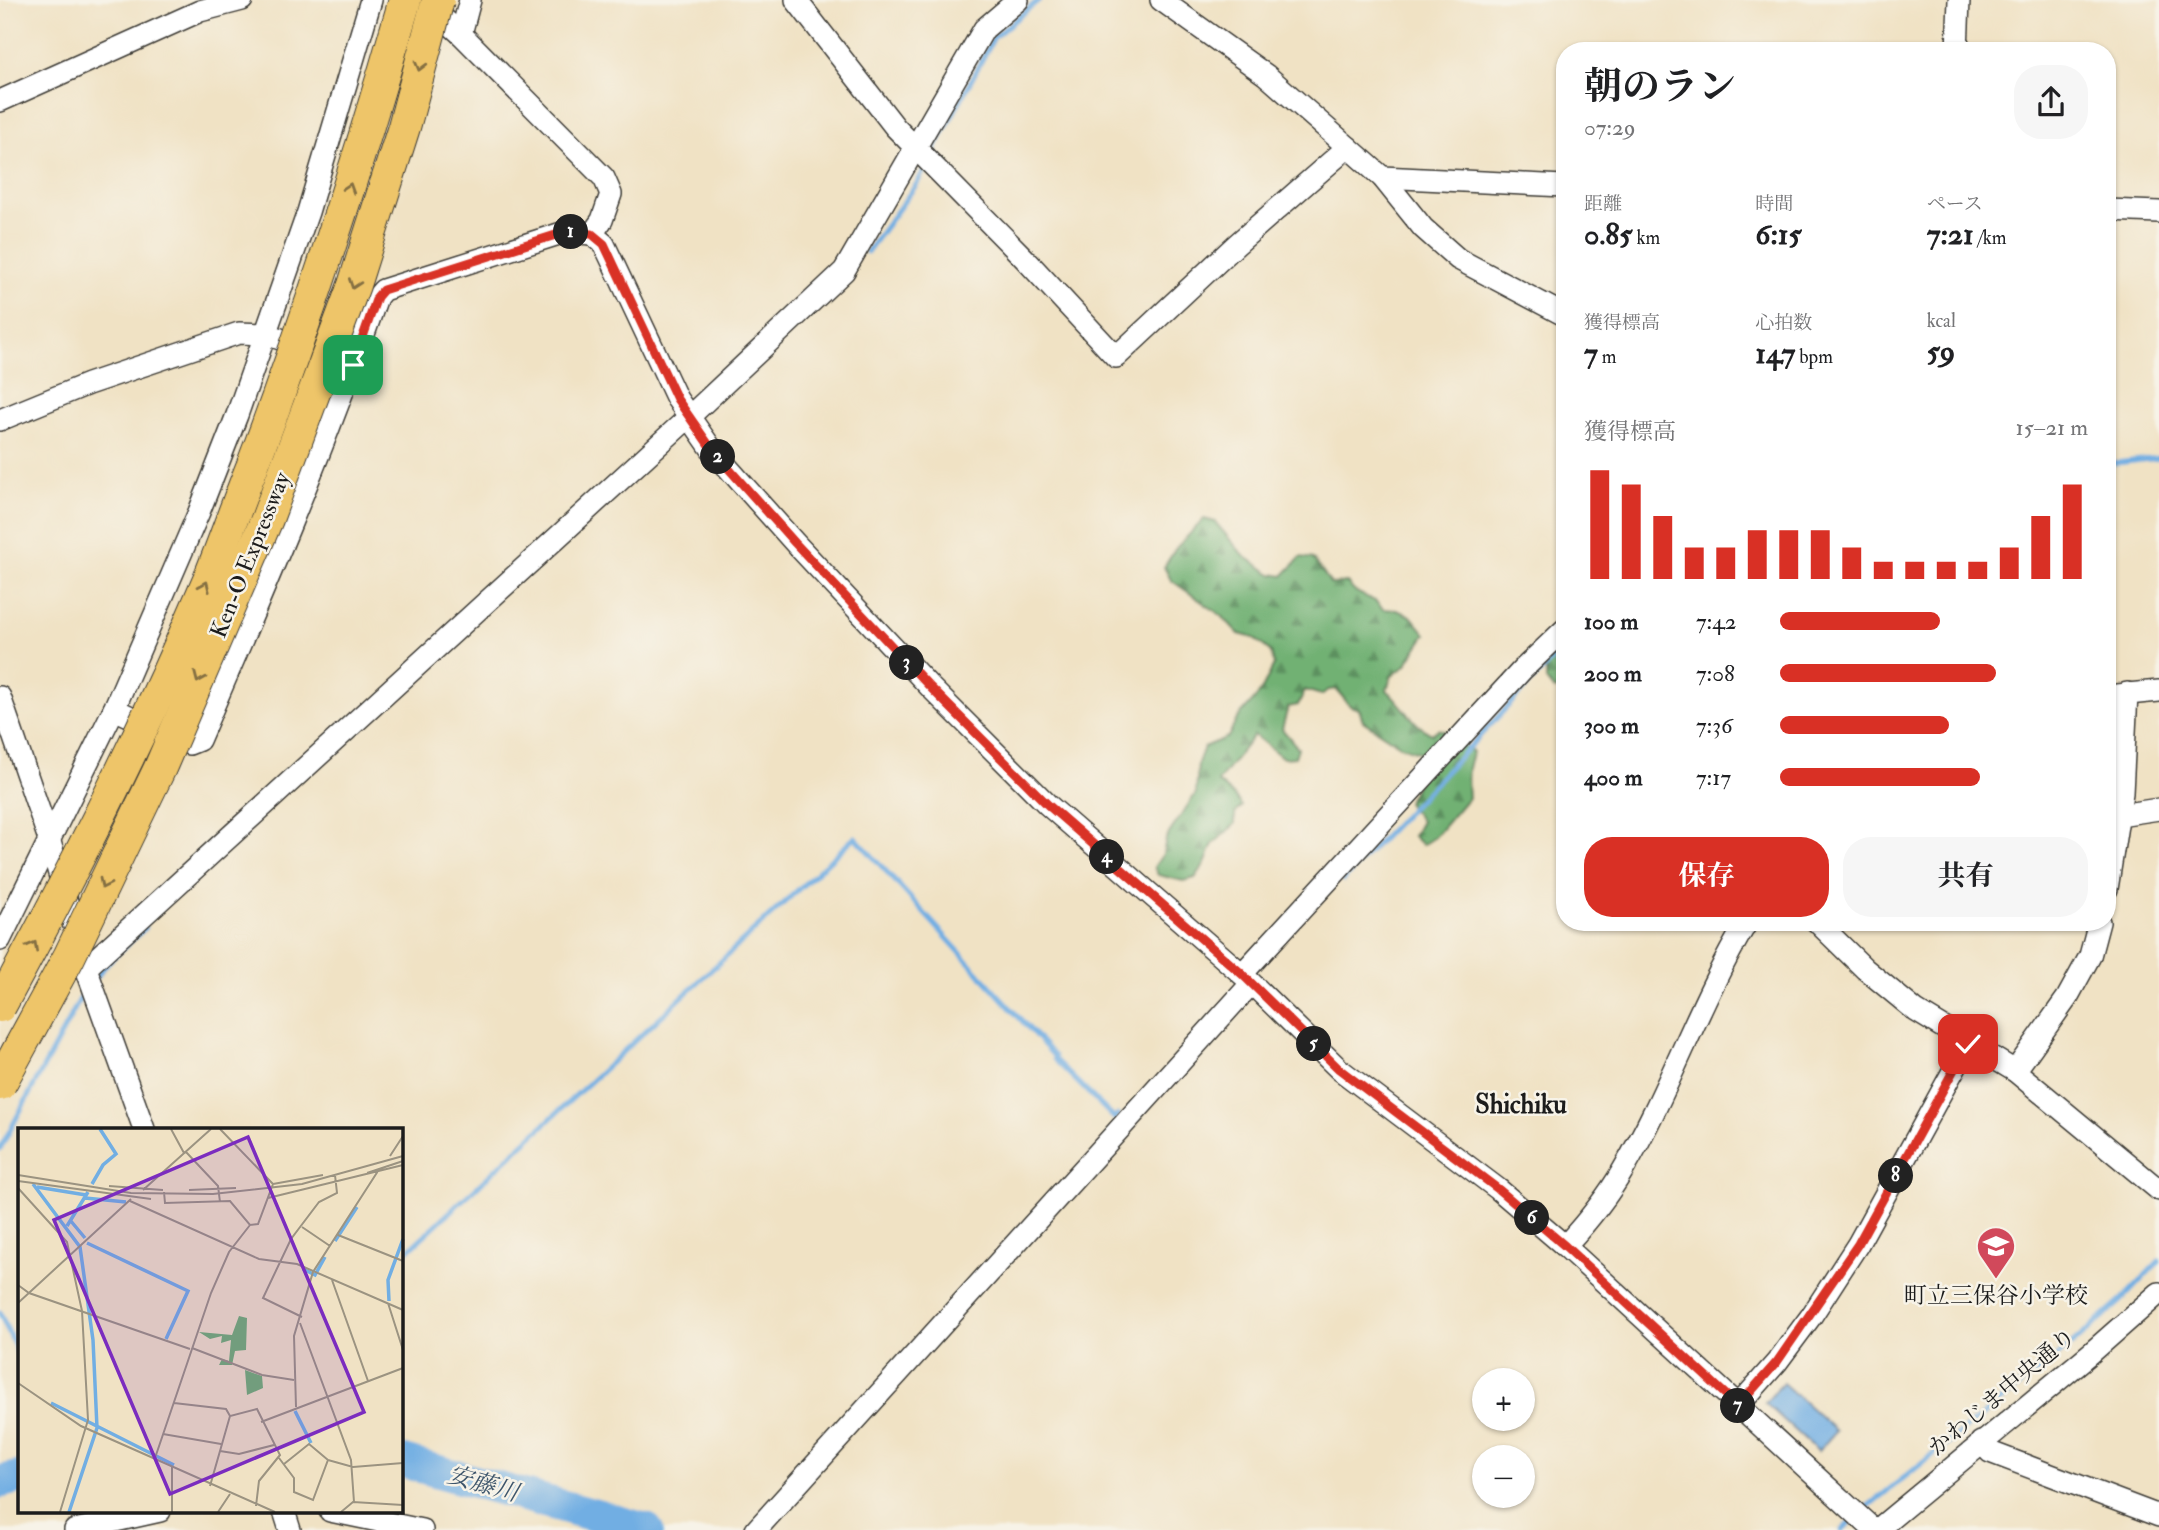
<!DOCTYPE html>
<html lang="ja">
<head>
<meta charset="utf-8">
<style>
  :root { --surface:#fff; --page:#f6f6f6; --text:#202124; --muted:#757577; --accent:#d93025 }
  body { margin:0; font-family:"IM FELL Double Pica","Noto Serif JP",serif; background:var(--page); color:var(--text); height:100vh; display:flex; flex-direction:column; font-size:26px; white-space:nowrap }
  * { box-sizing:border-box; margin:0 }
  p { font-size:23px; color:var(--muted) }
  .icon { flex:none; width:38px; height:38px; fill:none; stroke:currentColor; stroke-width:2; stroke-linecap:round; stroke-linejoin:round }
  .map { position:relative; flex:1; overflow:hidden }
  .side { position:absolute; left:1556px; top:42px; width:560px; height:889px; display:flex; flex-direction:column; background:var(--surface); border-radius:28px; box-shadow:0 2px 5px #0004 }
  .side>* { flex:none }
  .buttons { position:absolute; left:1472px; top:1368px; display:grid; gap:14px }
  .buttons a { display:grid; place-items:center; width:63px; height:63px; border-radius:50%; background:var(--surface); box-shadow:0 2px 5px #0004; font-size:35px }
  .pin { position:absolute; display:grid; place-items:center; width:60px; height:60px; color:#fff; margin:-30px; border-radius:14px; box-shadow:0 4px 10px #0006 }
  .km { position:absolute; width:35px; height:35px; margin:-18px; border-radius:50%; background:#222; color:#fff; font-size:19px; line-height:35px; text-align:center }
  .round { display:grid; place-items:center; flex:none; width:74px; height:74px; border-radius:28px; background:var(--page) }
  .headline { display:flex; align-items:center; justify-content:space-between; height:119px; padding:0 28px }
  h1 { font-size:38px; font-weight:700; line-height:52px }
  .metrics { display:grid; grid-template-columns:repeat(3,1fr); gap:10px; height:119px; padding:7px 28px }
  .metrics div { display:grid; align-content:center }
  .metrics b { font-size:30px; font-weight:700 }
  .metrics small { font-size:19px; font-weight:400 }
  .metrics p { font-size:19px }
  .chart { height:196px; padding:14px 28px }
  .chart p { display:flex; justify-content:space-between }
  .chart svg { width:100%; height:126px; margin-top:7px; stroke:var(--accent); stroke-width:6 }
  .cta { display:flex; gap:14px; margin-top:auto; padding:14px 28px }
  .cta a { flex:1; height:80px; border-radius:28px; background:var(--accent); color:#fff; font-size:28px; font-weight:700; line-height:80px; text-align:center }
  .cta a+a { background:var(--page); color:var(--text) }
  ul { padding:0 28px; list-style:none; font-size:23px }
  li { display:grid; grid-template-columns:112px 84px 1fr; align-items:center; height:52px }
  li i { height:18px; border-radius:9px; background:var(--accent) }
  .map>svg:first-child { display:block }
  .forest { fill:url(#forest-firs); stroke:#466648; stroke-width:2 }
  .water { fill:#71aee3; stroke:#466580; stroke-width:2 }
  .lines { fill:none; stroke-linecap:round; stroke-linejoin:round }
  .stream { stroke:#71aee3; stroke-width:5 }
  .river { stroke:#71aee3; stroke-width:33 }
  .minor-casing { stroke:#3c3a35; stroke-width:24 }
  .minor { stroke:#fff; stroke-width:21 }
  .highway-bridge-casing { stroke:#3c3a35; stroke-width:34; stroke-linecap:butt }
  .highway-bridge { stroke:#eec569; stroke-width:32 }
  .oneway { stroke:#857042 }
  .route-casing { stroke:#fff; stroke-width:14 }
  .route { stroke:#d93025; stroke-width:9 }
  .labels { text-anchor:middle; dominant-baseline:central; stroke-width:5; stroke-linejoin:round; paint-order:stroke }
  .street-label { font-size:23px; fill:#1c1c1c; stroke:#f7f3e8 }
  .poi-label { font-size:23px; fill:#1c1c1c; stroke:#f7f3e8 }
  .water-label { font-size:24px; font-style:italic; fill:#3e566c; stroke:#f7f3e8 }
  .quarter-label { font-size:26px; font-weight:bold; fill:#1c1c1c; stroke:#f7f3e8 }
  .inset-river { fill:none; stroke:#71aee3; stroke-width:3.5 }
  .inset-road { fill:none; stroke:#9b9381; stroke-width:2 }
  .view { fill:#7b2cbf; fill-opacity:0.15; stroke:#7b2cbf; stroke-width:3.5 }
  .inset-edge { fill:none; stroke:#1c1c1c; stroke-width:3.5 }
</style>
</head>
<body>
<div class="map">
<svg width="2159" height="1530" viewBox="0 0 2159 1530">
  <defs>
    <pattern id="forest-firs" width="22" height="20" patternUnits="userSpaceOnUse" patternTransform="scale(1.75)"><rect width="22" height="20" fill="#71b173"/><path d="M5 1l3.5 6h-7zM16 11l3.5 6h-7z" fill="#5c8f5e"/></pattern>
  </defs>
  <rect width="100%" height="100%" fill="#f7f3e8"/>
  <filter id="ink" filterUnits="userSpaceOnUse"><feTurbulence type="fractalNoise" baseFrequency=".0143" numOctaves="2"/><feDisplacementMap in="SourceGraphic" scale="14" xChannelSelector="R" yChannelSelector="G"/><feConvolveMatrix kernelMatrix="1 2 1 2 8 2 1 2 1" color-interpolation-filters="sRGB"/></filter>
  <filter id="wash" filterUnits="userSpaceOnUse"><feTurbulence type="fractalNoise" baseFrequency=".00686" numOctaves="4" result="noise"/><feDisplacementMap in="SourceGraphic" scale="28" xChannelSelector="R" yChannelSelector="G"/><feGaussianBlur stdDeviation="1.57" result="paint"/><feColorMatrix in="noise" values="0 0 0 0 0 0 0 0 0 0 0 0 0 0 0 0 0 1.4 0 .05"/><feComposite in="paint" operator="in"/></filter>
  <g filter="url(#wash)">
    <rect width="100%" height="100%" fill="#f0e2c4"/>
    <g class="forest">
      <path d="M 1204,519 L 1215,522 L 1244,556 L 1272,574 L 1283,576 L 1301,557 L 1313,559 L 1331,584 L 1347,583 L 1354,591 L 1375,601 L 1383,609 L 1397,610 L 1411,616 L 1426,634 L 1405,666 L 1391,677 L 1387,690 C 1403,704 1412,725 1432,734 L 1438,729 L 1445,731 C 1451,742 1464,743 1473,752 C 1466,767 1467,781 1468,798 L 1435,837 L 1422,845 L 1413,836 L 1421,821 L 1407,803 L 1431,756 L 1401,746 L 1363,721 L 1359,709 L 1350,706 L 1336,689 L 1329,690 L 1321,695 L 1305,690 L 1298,705 L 1288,707 L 1282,729 L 1298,748 L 1295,757 L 1283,758 L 1254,735 L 1218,782 L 1234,796 L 1242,806 L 1235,814 L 1235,824 L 1213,844 L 1205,864 L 1195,878 L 1183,881 L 1158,875 L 1154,867 L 1163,854 L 1166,838 L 1196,793 L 1198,763 L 1204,747 L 1228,737 L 1237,719 L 1260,693 L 1274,665 L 1271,652 L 1254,638 L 1239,634 L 1222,616 L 1171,580 L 1164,567 L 1176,548 Z"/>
      <path d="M 1564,640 L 1564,691 L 1553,689 L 1546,680 L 1546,661 Z"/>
    </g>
    <path class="water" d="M 1783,1383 L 1836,1431 L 1818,1451 L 1765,1403 Z"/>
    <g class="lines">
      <g class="stream">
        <path d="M 931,156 L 994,37 L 1039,0"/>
        <path d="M 867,252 L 916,185 L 927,165"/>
        <path d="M 2107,464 L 2159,458"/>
        <path d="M 1343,880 L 1564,647"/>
        <path d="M 96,978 L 108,962 L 145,928"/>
        <path d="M 0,1149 L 80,999 L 87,989"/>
        <path d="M 401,1257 L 855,837 L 1054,1056 L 1054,1059 L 1115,1119 L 1118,1115"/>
        <path d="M 0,1313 L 19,1356"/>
        <path d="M 1862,1511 L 2071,1345 L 2121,1301 L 2159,1261"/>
        <path d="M 1842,1530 L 1855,1518"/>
      </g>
      <g class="river">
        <path d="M 401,1461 L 647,1530"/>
        <path d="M 0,1482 L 19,1477"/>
      </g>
    </g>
  </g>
  <g filter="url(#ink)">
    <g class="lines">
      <g class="minor-casing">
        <g id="minor">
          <path d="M 796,0 L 895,127 L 1025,259 L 1116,357 L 1237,244 L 1348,147"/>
          <path d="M 1161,0 L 1266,75 L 1382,177 L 1423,228 L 1458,259 L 1564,315"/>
          <path d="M 461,34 L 470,0"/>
          <path d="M 1957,51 L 1959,0"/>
          <path d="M 0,101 L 200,11 L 242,0"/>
          <path d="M 1382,177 L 1564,186"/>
          <path d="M 2107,210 L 2159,212"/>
          <path d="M 592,234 L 604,244 L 677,399 L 713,451 L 795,543 L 931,688 L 1048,805 L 1242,974 L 1339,1069 L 1498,1189 L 1565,1246 L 1874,1530"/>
          <path d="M 0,420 L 88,384 L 239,333 L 266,334 L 309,349"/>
          <path d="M 2107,696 L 2159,691"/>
          <path d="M 0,697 L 50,842 L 86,968 L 144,1129"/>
          <path d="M 114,709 L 189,744 L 199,740 C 262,594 325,448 377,297 L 383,290 L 565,232 L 592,234 L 602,220 L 611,194 L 604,178 L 461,34 L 427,4"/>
          <path d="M 2119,815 L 2159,809"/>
          <path d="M 2107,889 L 2122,793 L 2127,693"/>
          <path d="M 1817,922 L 1865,969 L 1916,1011 L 2015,1071 L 2159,1190"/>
          <path d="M 0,940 L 114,709 L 199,512 L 237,415 L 308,212 L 371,0"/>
          <path d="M 86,968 L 689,417 L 844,271 L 984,29 L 1018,0"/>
          <path d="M 1242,974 L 1522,670 L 1564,630"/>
          <path d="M 2015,1071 L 2067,998 L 2090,956 L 2099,922"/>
          <path d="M 1565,1246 C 1587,1222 1607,1198 1623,1170 C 1670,1090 1699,1001 1747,922"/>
          <path d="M 1738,1406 L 1777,1362 L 1812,1315 L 1858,1244 L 1968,1044"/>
          <path d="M 1981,1442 L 1990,1452 L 2159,1516"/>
          <path d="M 284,1511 L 290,1530"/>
          <path d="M 330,1511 L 422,1530"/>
          <path d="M 75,1530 L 160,1511"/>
          <path d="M 756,1530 L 1251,984"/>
          <path d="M 1877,1530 L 2091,1353 L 2159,1293"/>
        </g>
      </g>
      <use href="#minor" class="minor"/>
      <g class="highway-bridge-casing">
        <g id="highway-bridge">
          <path d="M 0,1006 C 76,867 147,725 209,579 C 224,542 237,504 252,467 C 310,314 360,158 405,0"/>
          <path d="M 0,1084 L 69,957 L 160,768 L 267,519 L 354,285 L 404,127 L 438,0"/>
        </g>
      </g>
      <use href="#highway-bridge" class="highway-bridge"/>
    </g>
    <defs><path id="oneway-chevron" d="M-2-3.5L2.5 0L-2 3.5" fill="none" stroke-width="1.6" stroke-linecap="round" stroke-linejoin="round" transform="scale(1.75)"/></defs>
    <g class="oneway">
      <use href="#oneway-chevron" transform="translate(420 66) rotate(105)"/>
      <use href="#oneway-chevron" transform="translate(349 188) rotate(-72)"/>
      <use href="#oneway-chevron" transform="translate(354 284) rotate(109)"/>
      <use href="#oneway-chevron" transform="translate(205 586) rotate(-66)"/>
      <use href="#oneway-chevron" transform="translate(199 678) rotate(113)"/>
      <use href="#oneway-chevron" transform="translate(104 884) rotate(116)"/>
      <use href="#oneway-chevron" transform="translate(33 946) rotate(-61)"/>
    </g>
  </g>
  <g class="lines" filter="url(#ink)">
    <g class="route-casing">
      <path id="route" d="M 353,365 L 377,297 L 383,290 L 565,232 L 592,234 L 604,244 L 677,399 L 713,451 L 795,543 L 931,688 L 1048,805 L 1242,974 L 1339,1069 L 1498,1189 L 1565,1246 L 1738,1406 L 1777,1362 L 1858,1244 L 1968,1044"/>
    </g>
    <use href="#route" class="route"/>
  </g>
  <defs>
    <g id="school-pin" transform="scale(2.0125)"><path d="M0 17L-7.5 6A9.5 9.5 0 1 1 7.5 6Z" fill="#d1495b" stroke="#f7f3e8"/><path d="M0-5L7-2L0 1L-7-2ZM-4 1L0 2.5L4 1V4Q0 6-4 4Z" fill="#fff"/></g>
  </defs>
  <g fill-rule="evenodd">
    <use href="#school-pin" x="1996" y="1246"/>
  </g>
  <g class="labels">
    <g class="street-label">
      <text transform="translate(250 555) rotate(-68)">Ken-O Expressway</text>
      <text transform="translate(2002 1392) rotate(-40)">かわじま中央通り</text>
    </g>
    <g class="poi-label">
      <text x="1996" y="1295">町立三保谷小学校</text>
    </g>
    <g class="water-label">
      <text transform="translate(483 1484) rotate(16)">安藤川</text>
    </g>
    <g class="quarter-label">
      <text x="1521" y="1105">Shichiku</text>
    </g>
  </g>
  <g transform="translate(18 1128)">
    <rect width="385" height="385" fill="#f0e2c4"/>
    <path d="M 221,188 L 229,190 L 228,222 L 217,223 L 214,237 L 201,237 L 204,231 L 211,233 L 213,212 L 203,215 L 204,208 L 192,211 L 181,204 L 214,207 ZM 227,242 L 244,248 L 245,260 L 229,267 Z" fill="#71b173"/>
    <path class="inset-river" d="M 15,56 L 62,119 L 75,212 L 79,300 L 51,384M 74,56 L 85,37 L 98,26 L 82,1M 19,59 L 68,67M 67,70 L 108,74M 52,92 L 67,110M 49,98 L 70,64M 317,113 L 339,79M 69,115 L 170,163 L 148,211M 285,141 L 297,147 L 307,129M 371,173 L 370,152 L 385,111M 33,275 L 156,337M 277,283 L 293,315"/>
    <path class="inset-road" d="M 153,1 L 166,25M 168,24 L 200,58 L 202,74M 372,28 L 385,8M 349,45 L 385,33M 0,47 L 113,65 L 195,66 L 284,56 L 385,28M 0,53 L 133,71M 255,56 L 305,47M 91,58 L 145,62M 0,60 L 49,114 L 64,183 L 70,292 L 42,384M 125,62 L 193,1M 171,62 L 218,60M 146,64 L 147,75 L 212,73 L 232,97 L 240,96 L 255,56 L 202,1M 250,70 L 385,37M 112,73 L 241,131 L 279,136 L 385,182M 284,99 L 312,118M 320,107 L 385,133M 314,152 L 350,253M 0,157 L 11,165 L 172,221M 0,175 L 113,71M 370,175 L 385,222M 284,189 L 245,170 L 273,111 L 301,74 L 319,65 L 317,47M 282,195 L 333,332 L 336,374M 174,220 L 244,247 L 276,252M 0,255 L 63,298 L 257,384M 156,275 L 208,281 L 212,288M 278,279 L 276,208 L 295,144 L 360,43M 243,294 L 385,240M 145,306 L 203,316M 202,323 L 221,326 L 256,317M 137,330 L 193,165 L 211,124 L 232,97M 261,330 L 276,350 L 276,364 L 295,372 L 310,332 L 335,339 L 385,335M 266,336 L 291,316 L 310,332M 154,339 L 154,384M 192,358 L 212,288 L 239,281 L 262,327 L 241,353 L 238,378M 200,384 L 212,366M 323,384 L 335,374 L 385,377"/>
    <path class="view" d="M 230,9 L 346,284 L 152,366 L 36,92 Z"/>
    <rect width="385" height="385" class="inset-edge"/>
  </g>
</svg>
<div class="buttons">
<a>+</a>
<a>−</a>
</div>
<div class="pin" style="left:353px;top:365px;background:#1e9e55"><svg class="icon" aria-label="arrive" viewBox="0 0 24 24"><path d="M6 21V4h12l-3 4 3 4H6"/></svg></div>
<div class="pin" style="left:1968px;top:1044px;background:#d93025"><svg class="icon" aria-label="check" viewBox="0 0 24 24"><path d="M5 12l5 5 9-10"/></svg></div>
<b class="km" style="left:571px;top:232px">1</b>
<b class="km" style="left:718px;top:457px">2</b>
<b class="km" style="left:907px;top:663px">3</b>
<b class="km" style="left:1107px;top:857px">4</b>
<b class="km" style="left:1314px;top:1044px">5</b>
<b class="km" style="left:1532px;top:1218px">6</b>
<b class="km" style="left:1738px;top:1406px">7</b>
<b class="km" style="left:1896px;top:1176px">8</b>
<section class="side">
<div class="headline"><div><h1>朝のラン</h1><p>07:29</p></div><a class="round"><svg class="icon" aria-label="share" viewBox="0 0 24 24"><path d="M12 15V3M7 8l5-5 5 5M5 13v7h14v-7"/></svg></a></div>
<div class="metrics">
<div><p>距離</p><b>0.85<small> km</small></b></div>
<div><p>時間</p><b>6:15</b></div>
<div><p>ペース</p><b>7:21<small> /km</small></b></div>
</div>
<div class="metrics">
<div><p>獲得標高</p><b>7<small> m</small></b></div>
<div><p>心拍数</p><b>147<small> bpm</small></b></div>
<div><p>kcal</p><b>59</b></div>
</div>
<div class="chart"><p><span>獲得標高</span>15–21 m</p>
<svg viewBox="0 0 160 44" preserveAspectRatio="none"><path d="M5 44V6M15 44V11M25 44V22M35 44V33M45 44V33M55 44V27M65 44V27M75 44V27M85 44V33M95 44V38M105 44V38M115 44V38M125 44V38M135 44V33M145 44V22M155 44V11"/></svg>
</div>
<ul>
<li><b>100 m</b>7:42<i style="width:52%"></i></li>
<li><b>200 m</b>7:08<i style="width:70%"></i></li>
<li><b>300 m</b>7:36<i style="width:55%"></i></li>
<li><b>400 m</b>7:17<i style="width:65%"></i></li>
</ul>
<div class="cta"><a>保存</a><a>共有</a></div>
</section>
</div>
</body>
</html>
